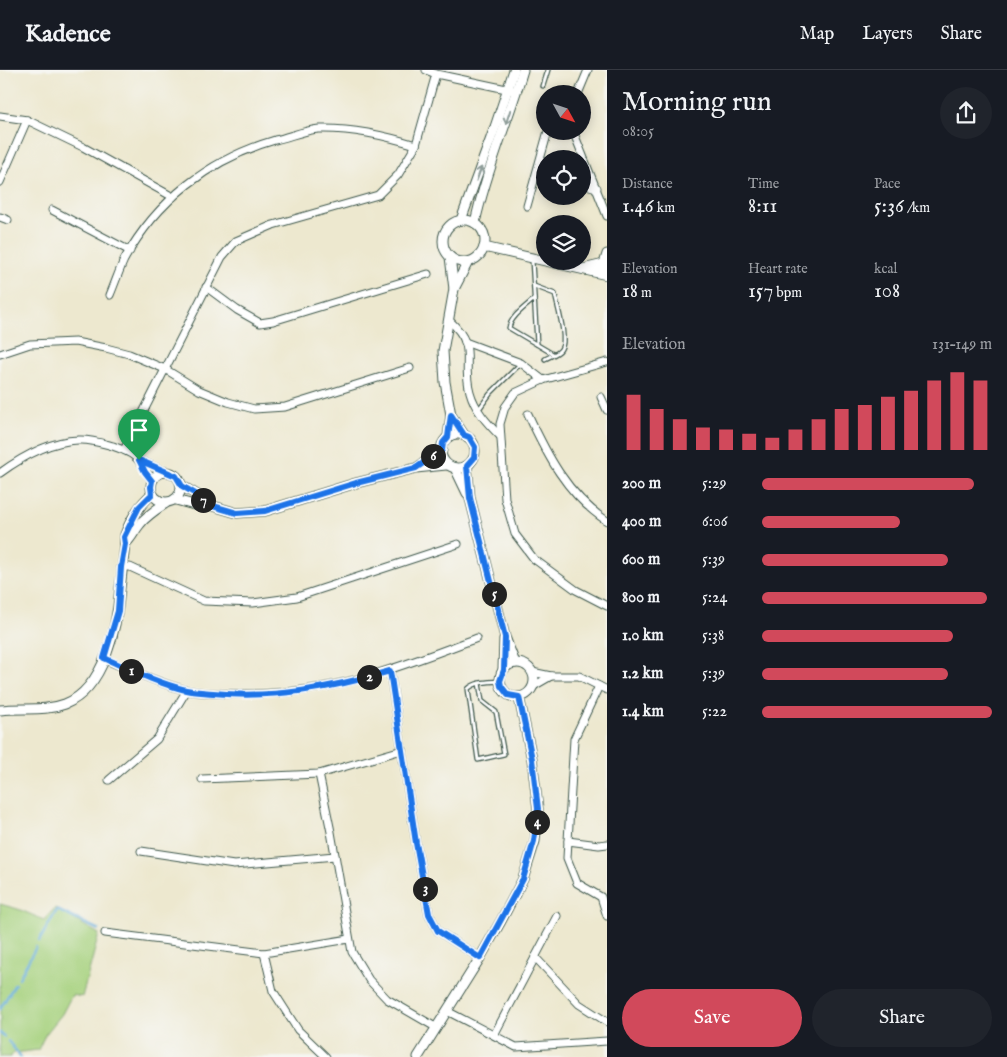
<!DOCTYPE html>
<html lang="en">
<head>
<meta charset="utf-8">
<style>
  :root { --surface:#171b24; --page:#20242c; --text:#f1f3f6; --muted:#9ea1a6; --line:#363941; --accent:#d1495b }
  body { margin:0; font-family:"IM FELL English",serif; background:var(--page); color:var(--text); height:100vh; display:flex; flex-direction:column; font-size:19px; white-space:nowrap }
  * { box-sizing:border-box; margin:0 }
  p { font-size:16px; color:var(--muted) }
  .icon { flex:none; width:28px; height:28px; fill:none; stroke:currentColor; stroke-width:2; stroke-linecap:round; stroke-linejoin:round }
  .map { position:relative; flex:1; overflow:hidden }
  .side { display:flex; flex-direction:column; background:var(--surface); width:400px }
  .side>* { flex:none }
  .needle { width:32px; rotate:130deg }
  .controls { position:absolute; left:536px; top:15px; display:grid; gap:10px }
  .controls a { display:grid; place-items:center; width:55px; height:55px; border-radius:50%; background:var(--surface); box-shadow:0 2px 12px #0003; font-size:25px }
  .pin { position:absolute; display:grid; place-items:center; width:42px; height:42px; color:#fff; margin:-51px -21px; border-radius:50% 50% 50% 0; rotate:-45deg; box-shadow:0 0 5px #0007 }
  .pin .icon { rotate:45deg }
  .km { position:absolute; width:25px; height:25px; margin:-12px; border-radius:50%; background:#222; color:#fff; font-size:14px; line-height:25px; text-align:center }
  .round { display:grid; place-items:center; flex:none; width:52px; height:52px; border-radius:26px; background:var(--page) }
  .summary { display:flex; align-items:center; justify-content:space-between; height:85px; padding:0 15px }
  h1 { font-size:28px; font-weight:600; line-height:38px }
  .figures { display:grid; grid-template-columns:repeat(3,1fr); gap:8px; height:85px; padding:5px 15px }
  .figures div { display:grid; align-content:center }
  .figures b { font-size:21px; font-weight:600 }
  .figures small { font-size:14px; font-weight:400 }
  .figures p { font-size:14px }
  .chart { height:140px; padding:10px 15px }
  .chart p { display:flex; justify-content:space-between }
  .chart svg { width:100%; height:90px; margin-top:5px; stroke:var(--accent); stroke-width:6 }
  .action { display:flex; gap:10px; margin-top:auto; padding:10px 15px }
  .action a { flex:1; height:58px; border-radius:30px; background:var(--accent); color:#fff; font-size:20px; font-weight:600; line-height:58px; text-align:center }
  .action a+a { background:var(--page); color:var(--text) }
  ul { padding:0 15px; list-style:none; font-size:16px }
  li { display:grid; grid-template-columns:80px 60px 1fr; align-items:center; height:38px }
  li i { height:12px; border-radius:6px; background:var(--accent) }
  header { display:flex; align-items:center; gap:30px; box-sizing:border-box; height:70px; padding:0 25px; background:var(--surface); border-bottom:1px solid var(--line) }
  header strong { font-size:24px }
  nav { display:flex; gap:28px; margin-inline-start:auto; font-size:18px }
  main { display:flex; flex:1; min-height:0 }
  .map>svg:first-child { display:block }
  .green { fill:#a6d17d; stroke:#628758 }
  .lines { fill:none; stroke-linecap:round; stroke-linejoin:round }
  .stream { stroke:#64aedc; stroke-width:2.5 }
  .service-casing { stroke:#3e574b; stroke-width:5.5 }
  .minor-casing { stroke:#3e574b; stroke-width:9 }
  .tertiary-casing { stroke:#3e574b; stroke-width:11 }
  .service { stroke:#fff; stroke-width:3 }
  .minor { stroke:#fff; stroke-width:7 }
  .tertiary { stroke:#fff; stroke-width:9 }
  .oneway { stroke:#8f9e9a }
  .route-casing { stroke:#fff; stroke-width:10 }
  .route { stroke:#1a73e8; stroke-width:6 }
</style>
</head>
<body>
<header>
<strong>Kadence</strong>
<nav><a>Map</a><a>Layers</a><a>Share</a></nav>
</header>
<main>
<div class="map">
<svg width="607" height="987" viewBox="0 0 607 987">
  <rect width="100%" height="100%" fill="#f6f6f2"/>
  <filter id="ink" filterUnits="userSpaceOnUse"><feTurbulence type="fractalNoise" baseFrequency=".02" numOctaves="2"/><feDisplacementMap in="SourceGraphic" scale="10" xChannelSelector="R" yChannelSelector="G"/><feConvolveMatrix kernelMatrix="1 2 1 2 8 2 1 2 1" color-interpolation-filters="sRGB"/></filter>
  <filter id="wash" filterUnits="userSpaceOnUse"><feTurbulence type="fractalNoise" baseFrequency=".0096" numOctaves="4" result="noise"/><feDisplacementMap in="SourceGraphic" scale="20" xChannelSelector="R" yChannelSelector="G"/><feGaussianBlur stdDeviation="1.12" result="paint"/><feColorMatrix in="noise" values="0 0 0 0 0 0 0 0 0 0 0 0 0 0 0 0 0 1.4 0 .05"/><feComposite in="paint" operator="in"/></filter>
  <g filter="url(#wash)">
    <rect width="100%" height="100%" fill="#ede8cf"/>
    <path class="green" d="M 0,834 L 18,839 L 44,850 L 55,838 L 99,864 L 82,927 L 72,925 L 62,944 L 45,965 L 38,980 L 14,983 L 10,987 L 0,987 Z"/>
    <g class="lines">
      <g class="stream">
        <path d="M 39,871 L 57,840 L 99,860"/>
        <path d="M 19,908 L 36,877"/>
        <path d="M 0,939 L 15,914"/>
        <path d="M 0,963 L 4,967"/>
        <path d="M 8,971 L 21,987"/>
      </g>
    </g>
  </g>
  <g filter="url(#ink)">
    <g class="lines">
      <g class="service-casing">
        <g id="service">
          <path d="M 543,16 L 548,0"/>
          <path d="M 532,190 L 537,274"/>
          <path d="M 534,216 L 555,224 C 557,236 568,269 561,279 C 558,284 550,286 545,289"/>
          <path d="M 534,229 C 526,237 511,246 509,258 L 553,284"/>
          <path d="M 479,339 L 490,324 L 520,294"/>
          <path d="M 479,613 L 482,631 L 496,642 L 504,684 L 478,690 L 468,619 C 476,611 489,612 500,611"/>
        </g>
      </g>
      <g class="minor-casing">
        <g id="minor">
          <path d="M 426,0 L 436,4 L 511,20"/>
          <path d="M 578,24 L 588,0"/>
          <path d="M 0,46 L 27,50 L 83,77 L 173,127"/>
          <path d="M 573,61 L 607,146"/>
          <path d="M 0,112 L 27,50"/>
          <path d="M 582,114 L 597,118"/>
          <path d="M 527,136 L 548,61"/>
          <path d="M 52,140 L 130,181"/>
          <path d="M 0,147 L 8,150"/>
          <path d="M 206,217 L 237,240 L 260,253 L 273,251 L 428,204"/>
          <path d="M 110,225 C 115,213 119,201 124,190 C 157,130 210,89 275,70 C 289,67 305,60 319,59 C 353,58 384,65 416,75"/>
          <path d="M 449,250 C 479,278 461,289 470,322 C 475,340 487,353 500,366"/>
          <path d="M 465,272 L 521,293 L 543,310"/>
          <path d="M 0,284 L 30,274 L 75,272 L 106,278 L 129,284 L 165,299 L 199,320 L 228,332 L 254,339 L 285,337 L 410,298"/>
          <path d="M 607,292 L 543,310 L 515,323 L 505,337 L 500,354 L 505,429 L 515,464 L 534,489 L 576,520 L 607,536"/>
          <path d="M 601,327 L 607,340"/>
          <path d="M 528,344 C 547,385 567,425 607,451"/>
          <path d="M 124,380 L 222,187 L 236,171 L 273,155 L 378,125 L 398,105 L 416,75 L 436,4"/>
          <path d="M 139,390 L 166,402"/>
          <path d="M 0,403 C 22,387 50,371 78,370 C 90,369 102,373 113,376 C 120,379 128,381 134,386 C 142,392 146,403 152,411"/>
          <path d="M 121,497 L 130,497 L 204,531 L 253,533 L 297,527 L 458,474"/>
          <path d="M 104,589 C 131,600 157,613 186,620 C 205,624 227,624 246,624 C 333,624 398,598 477,568"/>
          <path d="M 390,601 L 416,773 L 429,844 L 438,861 L 480,888"/>
          <path d="M 532,602 L 551,606 L 579,606 L 607,620"/>
          <path d="M 599,616 L 574,669 L 567,788 L 577,813 L 601,827 L 607,846"/>
          <path d="M 532,617 L 551,606"/>
          <path d="M 319,704 L 331,762 L 352,882 L 369,910 L 387,929 L 437,958"/>
          <path d="M 202,709 L 319,704 L 402,680"/>
          <path d="M 109,710 L 157,669 L 187,620"/>
          <path d="M 568,771 L 599,775 L 607,774"/>
          <path d="M 141,781 L 234,795 L 335,786"/>
          <path d="M 105,863 L 264,883 L 349,869"/>
          <path d="M 264,883 L 273,921 L 298,960 L 326,987"/>
          <path d="M 535,887 L 579,934 L 607,952"/>
          <path d="M 447,941 L 516,977 L 607,971"/>
          <path d="M 494,965 L 557,846"/>
        </g>
      </g>
      <g class="tertiary-casing">
        <g id="tertiary">
          <circle cx="464" cy="171" r="21"/>
          <path d="M 461,150 L 495,57 L 514,0"/>
          <path d="M 475,153 C 486,101 508,51 523,0"/>
          <path d="M 484,177 L 607,205"/>
          <path d="M 583,199 L 604,194"/>
          <path d="M 605,199 L 604,194 L 607,184"/>
          <path d="M 454,219 L 468,192"/>
          <path d="M 451,345 L 464,365"/>
          <circle cx="458" cy="381" r="17"/>
          <path d="M 448,367 L 451,345 L 445,312 L 443,281 L 454,219 L 450,187"/>
          <path d="M 467,396 L 470,428 L 505,567 L 515,593"/>
          <path d="M 418,397 L 442,380"/>
          <path d="M 455,398 L 467,423"/>
          <circle cx="166" cy="417" r="15"/>
          <path d="M 182,416 L 199,426 L 206,434"/>
          <path d="M 176,430 L 194,435 L 206,434 L 237,443 L 265,441 L 356,413 L 416,398 L 446,395"/>
          <path d="M 125,474 C 132,468 134,461 140,454 C 147,445 157,439 166,433"/>
          <circle cx="517" cy="610" r="17"/>
          <path d="M 503,600 L 504,569"/>
          <path d="M 0,640 C 22,637 44,642 65,634 C 105,618 117,557 120,518 C 122,504 123,490 125,476 C 125,473 124,469 125,465 C 130,450 140,434 152,424"/>
          <path d="M 418,987 L 480,888 L 501,851 L 523,809 L 535,771 L 538,739 L 532,689 L 519,627"/>
        </g>
      </g>
      <use href="#service" class="service"/>
      <use href="#minor" class="minor"/>
      <use href="#tertiary" class="tertiary"/>
    </g>
    <defs><path id="oneway-shaft" d="M-6 0H5M1.5-3L5.5 0L1.5 3" fill="none" stroke-width="1.6" stroke-linecap="round" stroke-linejoin="round" transform="scale(1.25)"/></defs>
    <g class="oneway">
      <use href="#oneway-shaft" transform="translate(508 47) rotate(108)"/>
      <use href="#oneway-shaft" transform="translate(479 104) rotate(-70)"/>
    </g>
  </g>
  <g class="lines" filter="url(#ink)">
    <g class="route-casing">
      <path id="route" d="M 451,345 L 464,365 L 469,367 L 475,377 L 474,388 L 467,396 L 470,428 L 505,567 L 504,600 L 500,611 L 501,616 L 508,625 L 519,627 L 532,689 L 538,739 L 534,771 L 523,809 L 480,888 L 438,861 L 429,844 L 416,773 L 390,601 C 332,618 274,629 213,623 C 204,622 195,622 186,620 C 157,613 131,600 104,588 L 118,541 L 121,497 L 125,474 L 124,467 L 139,437 L 152,424 L 151,417 L 152,411 L 145,402 L 139,390 L 176,406 L 182,416 L 199,426 L 206,434 L 237,443 L 265,441 L 356,413 L 416,398 L 442,380 L 443,373 L 448,367 Z"/>
    </g>
    <use href="#route" class="route"/>
  </g>
</svg>
<div class="controls">
<a><svg class="needle" viewBox="-14 -14 28 28"><path d="M0-13l5 13h-10z" fill="#e53935"/><path d="M0 13l5-13h-10z" fill="#9ea1a6"/></svg></a>
<a><svg class="icon" aria-label="locate" viewBox="0 0 24 24"><circle cx="12" cy="12" r="6"/><path d="M12 2v4M12 18v4M2 12h4M18 12h4"/></svg></a>
<a><svg class="icon" aria-label="layers" viewBox="0 0 24 24"><path d="M12 4l9 5-9 5-9-5zM3 14l9 5 9-5"/></svg></a>
</div>
<div class="pin" style="left:139px;top:390px;background:#1e9e55"><svg class="icon" aria-label="arrive" viewBox="0 0 24 24"><path d="M6 21V4h12l-3 4 3 4H6"/></svg></div>
<b class="km" style="left:131px;top:601px">1</b>
<b class="km" style="left:369px;top:607px">2</b>
<b class="km" style="left:425px;top:819px">3</b>
<b class="km" style="left:537px;top:752px">4</b>
<b class="km" style="left:494px;top:524px">5</b>
<b class="km" style="left:433px;top:386px">6</b>
<b class="km" style="left:203px;top:430px">7</b>
</div>
<section class="side">
<div class="summary"><div><h1>Morning run</h1><p>08:05</p></div><a class="round"><svg class="icon" aria-label="share" viewBox="0 0 24 24"><path d="M12 15V3M7 8l5-5 5 5M5 13v7h14v-7"/></svg></a></div>
<div class="figures">
<div><p>Distance</p><b>1.46<small> km</small></b></div>
<div><p>Time</p><b>8:11</b></div>
<div><p>Pace</p><b>5:36<small> /km</small></b></div>
</div>
<div class="figures">
<div><p>Elevation</p><b>18<small> m</small></b></div>
<div><p>Heart rate</p><b>157<small> bpm</small></b></div>
<div><p>kcal</p><b>108</b></div>
</div>
<div class="chart"><p><span>Elevation</span>131–149 m</p>
<svg viewBox="0 0 160 44" preserveAspectRatio="none"><path d="M5 44V17M15 44V24M25 44V29M35 44V33M45 44V34M55 44V36M65 44V38M75 44V34M85 44V29M95 44V24M105 44V22M115 44V18M125 44V15M135 44V10M145 44V6M155 44V10"/></svg>
</div>
<ul>
<li><b>200 m</b>5:29<i style="width:92%"></i></li>
<li><b>400 m</b>6:06<i style="width:60%"></i></li>
<li><b>600 m</b>5:39<i style="width:81%"></i></li>
<li><b>800 m</b>5:24<i style="width:98%"></i></li>
<li><b>1.0 km</b>5:38<i style="width:83%"></i></li>
<li><b>1.2 km</b>5:39<i style="width:81%"></i></li>
<li><b>1.4 km</b>5:22<i style="width:100%"></i></li>
</ul>
<div class="action"><a>Save</a><a>Share</a></div>
</section>
</main>
</body>
</html>
